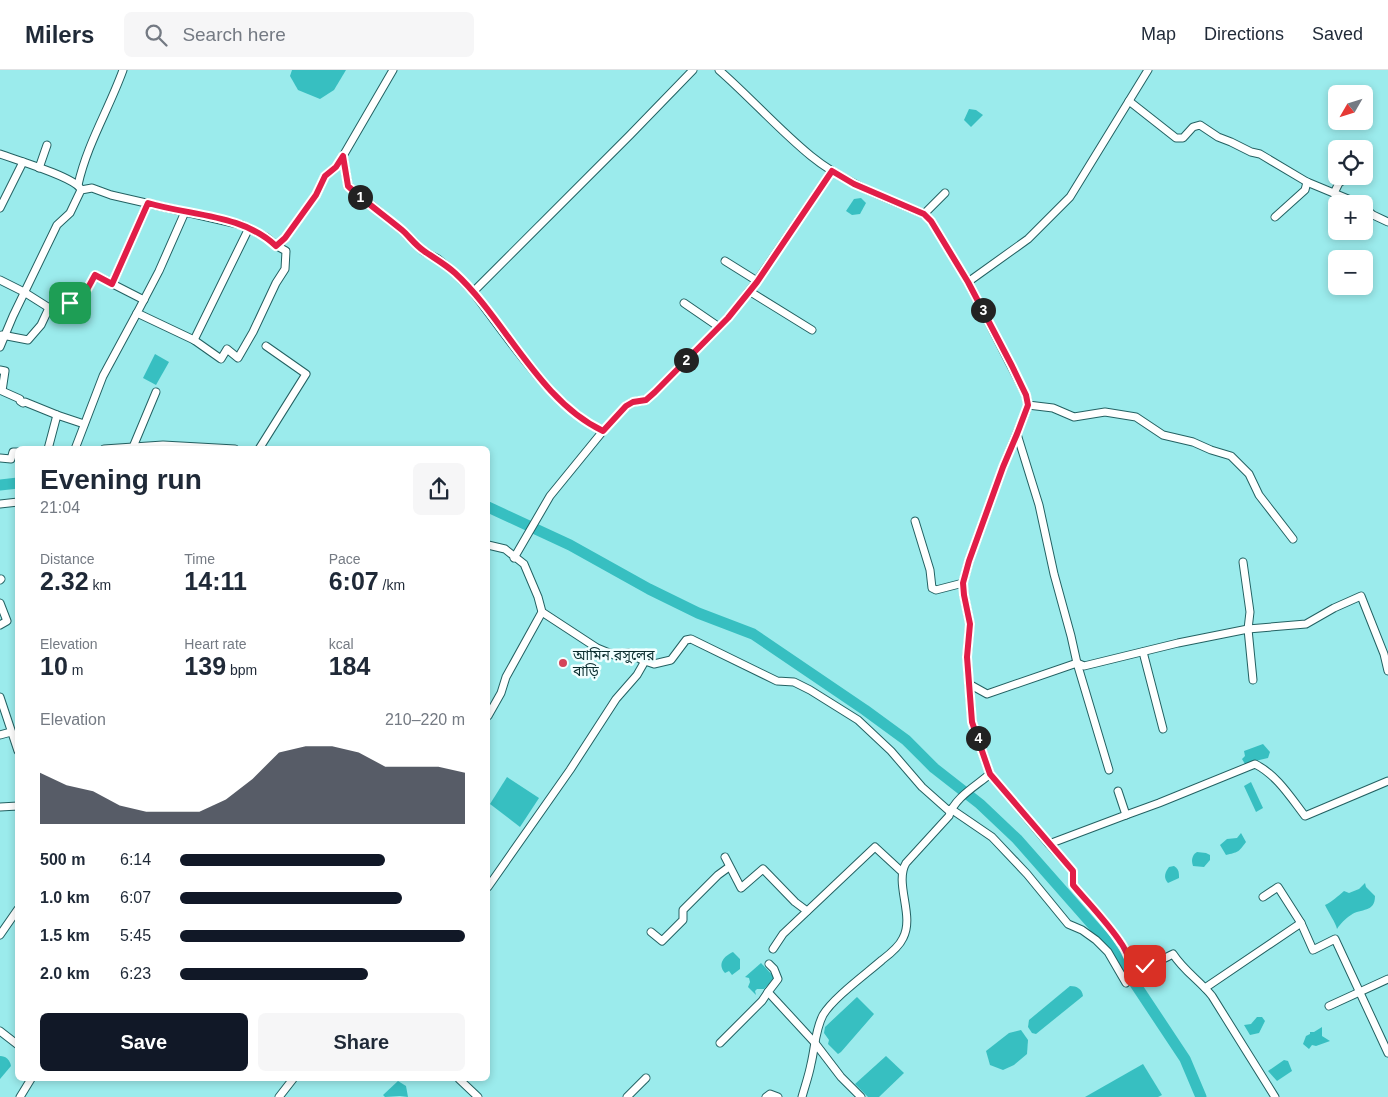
<!DOCTYPE html>
<html lang="en">
<head>
<meta charset="utf-8">
<style>
  :root { --surface:#fff; --page:#f6f6f7; --text:#1f2937; --muted:#747a83; --line:#e0e1e3; --accent:#111827 }
  body { margin:0; font-family:Helvetica,"Noto Sans Bengali",sans-serif; background:var(--page); color:var(--text); height:100vh; display:flex; flex-direction:column; font-size:19px; white-space:nowrap }
  * { box-sizing:border-box; margin:0 }
  p { font-size:16px; color:var(--muted) }
  .icon { flex:none; width:28px; height:28px; fill:none; stroke:currentColor; stroke-width:2; stroke-linecap:round; stroke-linejoin:round }
  .map { position:relative; flex:1; overflow:hidden }
  .details { position:absolute; left:15px; top:376px; width:475px; height:635px; display:flex; flex-direction:column; background:var(--surface); border-radius:8px; box-shadow:0 2px 8px #0003 }
  .details>* { flex:none }
  .needle { width:32px; rotate:231deg }
  .tools { position:absolute; left:1328px; top:15px; display:grid; gap:10px }
  .tools a { display:grid; place-items:center; width:45px; height:45px; border-radius:8px; background:var(--surface); box-shadow:0 2px 8px #0003; font-size:25px }
  .pin { position:absolute; display:grid; place-items:center; width:42px; height:42px; color:#fff; margin:-21px; border-radius:10px; box-shadow:0 2px 8px #0006 }
  .km { position:absolute; width:25px; height:25px; margin:-12px; border-radius:50%; background:#222; color:#fff; font-size:14px; line-height:25px; text-align:center }
  .round { display:grid; place-items:center; flex:none; width:52px; height:52px; border-radius:8px; background:var(--page) }
  .summary { display:flex; align-items:center; justify-content:space-between; height:85px; padding:0 25px }
  h1 { font-size:28px; font-weight:700; line-height:38px }
  .stats { display:grid; grid-template-columns:repeat(3,1fr); gap:8px; height:85px; padding:5px 25px }
  .stats div { display:grid; align-content:center }
  .stats b { font-size:25px; font-weight:700 }
  .stats small { font-size:14px; font-weight:400 }
  .stats p { font-size:14px }
  .chart { height:140px; padding:10px 25px }
  .chart p { display:flex; justify-content:space-between }
  .chart svg { width:100%; height:90px; margin-top:5px; fill:var(--accent); opacity:.7 }
  .primary-button { display:flex; gap:10px; margin-top:auto; padding:10px 25px }
  .primary-button a { flex:1; height:58px; border-radius:8px; background:var(--accent); color:#fff; font-size:20px; font-weight:700; line-height:58px; text-align:center }
  .primary-button a+a { background:var(--page); color:var(--text) }
  ul { padding:0 25px; list-style:none; font-size:16px }
  li { display:grid; grid-template-columns:80px 60px 1fr; align-items:center; height:38px }
  li i { height:12px; border-radius:6px; background:var(--accent) }
  header { display:flex; align-items:center; gap:30px; box-sizing:border-box; height:70px; padding:0 25px; background:var(--surface); border-bottom:1px solid var(--line) }
  header strong { font-size:24px }
  nav { display:flex; gap:28px; margin-inline-start:auto; font-size:18px }
  .search { width:350px; height:45px; background:var(--page); display:flex; align-items:center; gap:12px; box-sizing:border-box; padding:0 18px; border-radius:8px; color:var(--muted); font-size:19px }
  .map>svg:first-child { display:block }
  .water { fill:#37bfc1 }
  .lines { fill:none; stroke-linecap:round; stroke-linejoin:round }
  .river { stroke:#37bfc1; stroke-width:11 }
  .minor-casing { stroke:#236162; stroke-width:9 }
  .minor { stroke:#fff; stroke-width:7 }
  .route-casing { stroke:#fff; stroke-width:10 }
  .route { stroke:#e11d48; stroke-width:6 }
  .poi-dot { fill:#d44458; stroke:#f0ffff; stroke-width:2 }
  .labels { text-anchor:middle; dominant-baseline:central; stroke-width:5; stroke-linejoin:round; paint-order:stroke }
  .poi-label { font-size:14px; fill:#0a2d2e; stroke:#f0ffff; text-anchor:start }
</style>
</head>
<body>
<header>
<strong>Milers</strong>
<div class="search"><svg class="icon" aria-label="search" viewBox="0 0 24 24"><circle cx="10" cy="10" r="6"/><path d="M15 15l6 6"/></svg>Search here</div>
<nav><a>Map</a><a>Directions</a><a>Saved</a></nav>
</header>
<div class="map">
<svg width="1388" height="1027" viewBox="0 0 1388 1027">
  <rect width="100%" height="100%" fill="#9bebec"/>
  <g class="water">
    <path d="M 292,0 L 346,0 L 334,20 L 320,29 L 298,20 L 290,6 Z"/>
    <path d="M 969,39 L 976,40 L 983,45 L 971,57 L 964,50 Z"/>
    <path d="M 861,128 L 866,133 L 860,144 L 852,145 L 846,141 L 854,129 Z"/>
    <path d="M 155,284 L 169,292 L 156,315 L 143,308 Z"/>
    <path d="M 1263,674 L 1270,682 L 1268,688 L 1255,691 L 1249,695 L 1248,693 L 1245,694 L 1242,689 L 1245,686 L 1244,681 Z"/>
    <path d="M 507,707 L 539,728 L 520,757 L 490,734 Z"/>
    <path d="M 1251,712 L 1263,738 L 1256,742 L 1244,716 Z"/>
    <path d="M 1241,763 L 1246,772 C 1238,783 1238,782 1226,785 L 1220,775 L 1227,769 L 1237,768 Z"/>
    <path d="M 1197,782 L 1206,783 L 1210,785 L 1210,790 L 1204,797 L 1193,796 C 1191,790 1192,785 1197,782 Z"/>
    <path d="M 1174,796 C 1179,799 1179,803 1179,808 L 1168,813 C 1163,808 1165,802 1169,797 Z"/>
    <path d="M 1365,813 L 1366,817 L 1375,826 C 1375,843 1361,838 1351,845 C 1346,848 1340,854 1337,859 C 1336,853 1328,842 1325,835 C 1332,832 1338,826 1344,821 L 1349,823 L 1359,819 Z"/>
    <path d="M 733,882 L 740,889 L 740,899 L 732,905 L 729,901 L 725,903 C 717,894 724,886 733,882 Z"/>
    <path d="M 761,893 L 775,908 L 764,919 L 757,919 L 755,921 L 756,925 L 748,917 L 750,912 L 749,908 L 745,907 Z"/>
    <path d="M 1070,916 C 1077,916 1082,919 1083,926 L 1036,964 L 1032,963 L 1028,957 L 1029,950 Z"/>
    <path d="M 857,927 L 874,944 L 841,982 L 838,984 L 828,974 L 829,970 L 824,963 L 825,957 Z"/>
    <path d="M 1257,947 L 1262,947 L 1265,951 L 1259,963 L 1250,965 L 1244,955 L 1251,954 Z"/>
    <path d="M 1322,957 L 1322,966 L 1330,971 L 1316,976 L 1312,975 L 1309,979 L 1303,974 L 1306,966 L 1310,964 L 1310,962 L 1314,962 Z"/>
    <path d="M 1021,960 L 1028,970 L 1027,984 L 1014,995 L 1003,1000 L 990,995 L 986,981 L 1009,963 Z"/>
    <path d="M 0,986 C 6,986 10,990 11,996 L 0,1009 Z"/>
    <path d="M 886,986 L 904,1003 L 879,1027 L 868,1027 L 855,1014 Z"/>
    <path d="M 1284,990 L 1288,991 L 1292,1001 L 1277,1011 L 1268,1001 Z"/>
    <path d="M 1143,994 L 1162,1025 L 1158,1027 L 1085,1027 Z"/>
    <path d="M 398,1011 L 406,1016 L 408,1027 L 400,1026 L 385,1027 L 383,1025 Z"/>
  </g>
  <g class="lines">
    <g class="river">
      <path d="M 0,415 L 18,413"/>
      <path d="M 488,437 L 570,475 L 649,519 L 698,543 L 753,564 L 865,640 L 906,670 L 934,698 L 980,734 L 1017,769 L 1106,870 L 1185,989 L 1201,1027"/>
    </g>
    <g class="minor-casing">
      <g id="minor">
        <path d="M 393,0 L 343,86 L 348,116 L 403,161 L 423,181 L 438,189 L 455,203 L 473,222 L 630,65 L 693,0"/>
        <path d="M 719,0 C 751,28 779,60 811,86 C 844,113 886,128 924,144 L 931,151 L 968,212"/>
        <path d="M 1129,31 L 1176,68 L 1183,68 L 1193,57 L 1200,55 L 1218,67 L 1231,72 L 1251,82 L 1260,84 L 1307,112 L 1360,134"/>
        <path d="M 0,84 C 16,90 71,106 80,118"/>
        <path d="M 39,98 L 47,75"/>
        <path d="M 78,115 C 87,74 109,39 123,0"/>
        <path d="M 1334,123 L 1339,113 L 1345,109"/>
        <path d="M 1364,137 L 1373,145 L 1388,152"/>
        <path d="M 0,138 L 23,92"/>
        <path d="M 924,144 L 945,123"/>
        <path d="M 1275,147 L 1305,120 L 1307,112"/>
        <path d="M 277,176 L 285,168 L 316,125 L 325,106 L 336,97 L 343,86"/>
        <path d="M 725,191 L 757,211"/>
        <path d="M 0,210 L 24,222 L 62,246 L 70,233 L 77,239 L 95,205 L 144,230"/>
        <path d="M 112,214 L 148,133"/>
        <path d="M 749,221 L 812,260"/>
        <path d="M 473,222 C 506,265 553,338 603,361"/>
        <path d="M 684,233 L 719,257"/>
        <path d="M 2,265 L 28,270 L 41,255 L 49,238"/>
        <path d="M 194,270 L 249,158"/>
        <path d="M 0,277 L 13,246 L 57,155 L 70,143 L 81,120 L 92,118 L 111,125 L 242,155 L 266,167 L 277,176 L 286,181 L 285,199 L 276,213 L 253,262 L 238,288 L 227,279 L 221,289 L 194,270 L 137,243 L 159,201 L 185,142"/>
        <path d="M 0,300 L 5,301 L 2,321 L 20,329 L 20,331 L 23,333 L 25,332 L 57,345"/>
        <path d="M 1028,335 L 1053,338 L 1074,347 L 1105,342 L 1136,347 L 1163,365 L 1193,372 L 1211,380 L 1231,386 L 1249,404 L 1259,425 L 1293,469"/>
        <path d="M 1017,364 L 1039,435 L 1054,504 L 1071,566 L 1077,593 L 1109,700"/>
        <path d="M 133,377 L 156,322"/>
        <path d="M 48,379 L 57,345 L 84,354"/>
        <path d="M 75,379 L 103,306 L 137,243"/>
        <path d="M 104,379 L 163,375 L 235,379"/>
        <path d="M 259,379 L 306,304 L 266,276"/>
        <path d="M 0,388 L 11,389 L 13,382 L 18,382"/>
        <path d="M 0,434 L 18,432"/>
        <path d="M 915,451 L 930,500 L 932,518 L 936,520 L 963,513"/>
        <path d="M 488,475 L 505,479 L 524,494 L 538,527 L 542,542 L 597,578 L 614,585 L 629,583 L 642,590 L 654,594 L 671,590 L 686,570 L 691,569 L 777,611 L 794,612 L 810,620 L 858,650 L 891,681 L 922,717 L 949,741 L 951,739 L 992,767 L 1027,804 L 1068,854 L 1082,860 L 1096,870 L 1108,882 L 1126,913"/>
        <path d="M 514,488 L 550,426 L 603,361 L 626,336 L 633,332 L 646,330 L 655,322 L 728,248 L 757,211 L 832,101"/>
        <path d="M 1243,492 L 1250,542 L 1248,559 L 1253,610"/>
        <path d="M 0,510 L 1,509"/>
        <path d="M 0,533 L 7,551 L 0,555"/>
        <path d="M 1143,582 L 1163,659"/>
        <path d="M 969,614 L 987,624 L 1077,593 L 1084,596 L 1178,573 L 1248,559 L 1306,554 L 1334,538 L 1361,526 L 1384,584 L 1388,601"/>
        <path d="M 0,627 L 18,681"/>
        <path d="M 488,646 L 501,623 L 506,607 L 542,542"/>
        <path d="M 0,665 L 11,662"/>
        <path d="M 990,704 L 1049,774 L 1126,745 L 1118,721"/>
        <path d="M 0,737 L 18,736"/>
        <path d="M 1126,745 L 1159,733 L 1255,694 C 1277,705 1291,728 1305,746 L 1388,711"/>
        <path d="M 1049,774 L 1073,801 L 1073,815 C 1089,834 1107,852 1121,873 C 1127,881 1127,890 1135,897 C 1149,896 1160,891 1173,884 C 1184,901 1200,911 1212,926 L 1275,1027"/>
        <path d="M 725,787 L 741,818 L 763,799 L 795,832 L 807,841"/>
        <path d="M 488,817 L 570,700 L 616,629 L 637,605 L 645,591"/>
        <path d="M 1301,853 L 1313,880 L 1335,869 L 1388,983"/>
        <path d="M 651,862 L 662,871 L 683,850 L 683,840 L 718,805 L 729,797"/>
        <path d="M 0,865 L 18,839"/>
        <path d="M 773,879 L 783,864 L 875,777 L 901,801"/>
        <path d="M 769,894 L 774,899 L 778,909 L 768,922 L 815,973 L 841,1007 L 861,1027"/>
        <path d="M 1205,918 L 1301,853 L 1278,817 L 1263,827"/>
        <path d="M 1329,936 L 1388,909"/>
        <path d="M 0,961 L 18,975"/>
        <path d="M 720,973 L 762,931 L 768,922"/>
        <path d="M 459,1009 L 478,1027"/>
        <path d="M 20,1027 L 31,1009"/>
        <path d="M 279,1027 L 293,1009"/>
        <path d="M 627,1027 L 646,1008"/>
        <path d="M 766,1027 L 770,1024 L 778,1027"/>
        <path d="M 802,1027 C 805,1016 809,1005 811,994 C 815,978 815,960 823,945 C 833,928 866,904 882,890 C 890,884 899,877 903,868 C 915,846 894,813 906,793 L 949,746 C 954,728 976,716 990,704 L 972,652 L 967,587 L 970,554 L 964,525 L 963,513 L 969,491 L 1003,397 L 1026,341 L 1028,335 L 1026,325 L 968,212 L 1028,169 L 1070,127 L 1148,0"/>
      </g>
    </g>
    <use href="#minor" class="minor"/>
  </g>
  <g class="lines">
    <g class="route-casing">
      <path id="route" d="M 70,233 L 77,238 L 95,205 L 112,214 L 148,133 C 191,146 242,144 276,176 L 285,168 L 316,125 L 325,106 L 336,97 L 343,86 L 348,116 C 365,132 384,145 402,160 C 409,166 415,175 424,181 C 434,188 445,194 455,203 C 505,249 539,331 603,361 L 626,336 L 633,332 L 646,330 L 655,322 L 728,248 L 757,212 L 832,101 L 854,114 L 924,144 L 931,151 L 968,212 L 1012,296 L 1026,325 L 1028,335 L 1017,364 L 1003,397 L 969,491 L 963,513 L 964,525 L 970,554 L 967,587 L 972,652 L 990,704 L 1073,801 L 1073,815 C 1089,834 1107,852 1121,873 C 1127,881 1128,890 1135,897 L 1145,896"/>
    </g>
    <use href="#route" class="route"/>
  </g>
  <circle class="poi-dot" cx="563" cy="593" r="5"/>
  <g class="labels">
    <g class="poi-label">
      <text x="573" y="585">আমিন রসুলের<tspan x="573" dy="16">বাড়ি</tspan></text>
    </g>
  </g>
</svg>
<div class="tools">
<a><svg class="needle" viewBox="-14 -14 28 28"><path d="M0-13l5 13h-10z" fill="#e53935"/><path d="M0 13l5-13h-10z" fill="#747a83"/></svg></a>
<a><svg class="icon" aria-label="locate" viewBox="0 0 24 24"><circle cx="12" cy="12" r="6"/><path d="M12 2v4M12 18v4M2 12h4M18 12h4"/></svg></a>
<a>+</a>
<a>−</a>
</div>
<div class="pin" style="left:70px;top:233px;background:#1e9e55"><svg class="icon" aria-label="arrive" viewBox="0 0 24 24"><path d="M6 21V4h12l-3 4 3 4H6"/></svg></div>
<div class="pin" style="left:1145px;top:896px;background:#d93025"><svg class="icon" aria-label="check" viewBox="0 0 24 24"><path d="M5 12l5 5 9-10"/></svg></div>
<b class="km" style="left:360px;top:127px">1</b>
<b class="km" style="left:686px;top:290px">2</b>
<b class="km" style="left:983px;top:240px">3</b>
<b class="km" style="left:978px;top:668px">4</b>
<section class="details">
<div class="summary"><div><h1>Evening run</h1><p>21:04</p></div><a class="round"><svg class="icon" aria-label="share" viewBox="0 0 24 24"><path d="M12 15V3M7 8l5-5 5 5M5 13v7h14v-7"/></svg></a></div>
<div class="stats">
<div><p>Distance</p><b>2.32<small> km</small></b></div>
<div><p>Time</p><b>14:11</b></div>
<div><p>Pace</p><b>6:07<small> /km</small></b></div>
</div>
<div class="stats">
<div><p>Elevation</p><b>10<small> m</small></b></div>
<div><p>Heart rate</p><b>139<small> bpm</small></b></div>
<div><p>kcal</p><b>184</b></div>
</div>
<div class="chart"><p><span>Elevation</span>210–220 m</p>
<svg viewBox="0 0 160 44" preserveAspectRatio="none"><path d="M0 44V19L10 25L20 28L30 35L40 38L50 38L60 38L70 32L80 22L90 9L100 6L110 6L120 9L130 16L140 16L150 16L160 19V44z"/></svg>
</div>
<ul>
<li><b>500 m</b>6:14<i style="width:72%"></i></li>
<li><b>1.0 km</b>6:07<i style="width:78%"></i></li>
<li><b>1.5 km</b>5:45<i style="width:100%"></i></li>
<li><b>2.0 km</b>6:23<i style="width:66%"></i></li>
</ul>
<div class="primary-button"><a>Save</a><a>Share</a></div>
</section>
</div>
</body>
</html>
